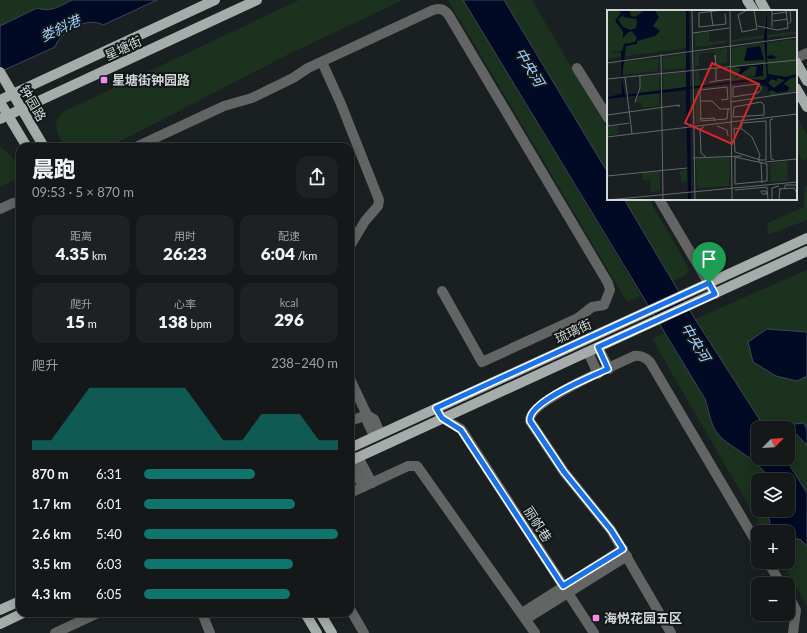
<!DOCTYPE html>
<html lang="zh">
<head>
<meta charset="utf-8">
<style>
  :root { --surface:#141819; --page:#1d2122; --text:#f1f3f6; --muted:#9da0a2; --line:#333738; --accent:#0f766e }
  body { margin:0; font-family:Lato,"Noto Sans SC",sans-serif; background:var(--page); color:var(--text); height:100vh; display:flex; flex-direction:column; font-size:15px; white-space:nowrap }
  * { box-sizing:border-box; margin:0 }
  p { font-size:13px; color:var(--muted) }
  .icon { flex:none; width:22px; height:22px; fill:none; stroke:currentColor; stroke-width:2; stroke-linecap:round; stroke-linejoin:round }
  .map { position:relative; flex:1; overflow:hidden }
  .drawer { position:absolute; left:16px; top:143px; width:338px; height:474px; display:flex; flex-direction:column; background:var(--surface); border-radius:12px; box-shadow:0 2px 10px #0003,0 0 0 1px var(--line) }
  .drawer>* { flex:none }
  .needle { width:26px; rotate:66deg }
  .buttons { position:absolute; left:751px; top:421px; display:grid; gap:8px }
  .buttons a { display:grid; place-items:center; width:44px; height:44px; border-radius:8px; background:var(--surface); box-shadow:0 2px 10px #0003,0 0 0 1px var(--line); font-size:20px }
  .pin { position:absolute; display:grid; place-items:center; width:34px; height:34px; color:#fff; margin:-41px -17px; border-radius:50% 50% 50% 0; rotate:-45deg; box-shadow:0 0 4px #0007 }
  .pin .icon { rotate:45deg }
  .round { display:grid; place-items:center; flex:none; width:42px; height:42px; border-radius:12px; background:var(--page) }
  .head { display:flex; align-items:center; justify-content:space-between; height:68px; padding:0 16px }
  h1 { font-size:22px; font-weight:800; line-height:30px }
  .stats { display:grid; grid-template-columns:repeat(3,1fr); gap:6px; height:68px; padding:4px 16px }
  .stats div { display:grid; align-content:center; border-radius:10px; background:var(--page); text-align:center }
  .stats b { font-size:17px; font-weight:800 }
  .stats small { font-size:11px; font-weight:400 }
  .stats p { font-size:11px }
  .chart { height:112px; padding:8px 16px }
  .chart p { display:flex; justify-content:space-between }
  .chart svg { width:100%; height:72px; margin-top:4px; fill:var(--accent); opacity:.7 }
  ul { padding:0 16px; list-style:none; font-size:13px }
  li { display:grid; grid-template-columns:64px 48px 1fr; align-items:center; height:30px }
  li i { height:10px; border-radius:5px; background:var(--accent) }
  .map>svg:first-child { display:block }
  .green { fill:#1a321e }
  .water { fill:#000a24; stroke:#3f4759 }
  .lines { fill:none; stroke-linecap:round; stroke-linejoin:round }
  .minor { stroke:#626564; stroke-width:10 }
  .major { stroke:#a6acaa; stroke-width:10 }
  .route-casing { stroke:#fff; stroke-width:8 }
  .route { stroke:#1a73e8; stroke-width:5 }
  .poi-dot { fill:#f489f0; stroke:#111717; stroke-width:1.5 }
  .labels { text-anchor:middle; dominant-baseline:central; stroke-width:4; stroke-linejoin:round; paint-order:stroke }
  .street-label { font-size:13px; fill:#d2d6d6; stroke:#111717 }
  .poi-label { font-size:13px; font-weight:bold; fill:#d2d6d6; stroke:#111717; text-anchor:start }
  .water-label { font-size:14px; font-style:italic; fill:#9fcdff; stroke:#111717 }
  .inset-road { fill:none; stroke:#646969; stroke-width:1 }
  .view { fill:#d62828; fill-opacity:0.15; stroke:#d62828; stroke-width:2 }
  .inset-edge { fill:none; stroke:#d2d6d6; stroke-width:2 }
</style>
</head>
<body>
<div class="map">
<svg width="807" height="633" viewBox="0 0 807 633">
  <rect width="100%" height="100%" fill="#1a2021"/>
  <g class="green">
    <path d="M 0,0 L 72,0 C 60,6 50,13 37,8 L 0,26 Z"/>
    <path d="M 299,0 L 403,0 L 287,55 L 109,147 L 65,147 C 58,136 50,123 63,112 Z"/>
    <path d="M 448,0 L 463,0 L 641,296 L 627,302 Z"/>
    <path d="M 504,0 L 532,0 L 608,130 L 608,173 Z"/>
    <path d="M 796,115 L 807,135 L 807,159 L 802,161 L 796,149 Z"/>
    <path d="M 0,147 C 10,152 20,165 20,177 L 0,187 Z"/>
    <path d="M 807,186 L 807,220 L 767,235 L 768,223 L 803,207 L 805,187 Z"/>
    <path d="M 624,199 L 649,199 L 688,267 L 689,271 L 684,276 L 673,281 Z"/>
    <path d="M 807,270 L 807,493 L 785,458 L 788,458 L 788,428 L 765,428 L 695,319 Z"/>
    <path d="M 664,333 C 677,355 693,376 705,398 C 710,409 709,423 717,433 C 729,449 763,459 768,480 L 758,480 L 758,510 L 768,510 L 770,524 L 779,532 L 764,532 L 652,339 Z"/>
    <path d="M 788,536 L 802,540 L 807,546 L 807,606 L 782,562 L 788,562 Z"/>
  </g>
  <g class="water">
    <path d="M 72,0 L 157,0 L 103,25 C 88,16 60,31 55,47 L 0,72 L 0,26 L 37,8 C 50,13 60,6 72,0 Z"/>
    <path d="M 463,0 L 504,0 L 608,173 L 608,199 L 624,199 L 695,319 L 765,428 L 758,428 L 758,458 L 785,458 L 807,493 L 807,546 L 801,540 L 788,536 L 788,532 L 779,532 L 770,525 L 768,510 L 788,510 L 788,480 L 768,480 C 763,460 730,449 718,434 C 710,425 709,410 705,399 Z"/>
    <path d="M 767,329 L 807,332 L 807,376 L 797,381 L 776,376 L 753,362 L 748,342 Z"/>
    <path d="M 804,423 L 807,430 L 807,445 L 794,432 L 794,424 Z"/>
  </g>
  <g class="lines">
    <g class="minor">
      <path d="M 796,58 L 807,53"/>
      <path d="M 322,62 L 341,104 L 379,200 L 378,206 L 365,221 L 350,246"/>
      <path d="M 577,68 L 608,118"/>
      <path d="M 136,147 L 224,106 L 252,98 L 293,78 L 308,68 L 433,10 C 440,8 443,9 448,14 L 608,283 L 610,290 L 604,305 L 592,307 L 578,318 L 482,362 L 442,291"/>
      <path d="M 659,199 L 715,294"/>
      <path d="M 0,209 L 13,203 L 20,202"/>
      <path d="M 598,347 L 609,369"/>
      <path d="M 588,352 L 598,374"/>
      <path d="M 350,379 L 367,415 L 367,421 L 374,436"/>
      <path d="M 436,408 L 442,418 L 461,429 L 594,633"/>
      <path d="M 367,415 L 374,419 L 380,433"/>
      <path d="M 350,421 L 367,415"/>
      <path d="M 358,457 L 372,483"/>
      <path d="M 350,461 L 363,487"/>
      <path d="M 350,493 L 408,466 L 417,466 L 535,633"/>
      <path d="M 768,562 L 781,584"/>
      <path d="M 788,595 L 796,610 L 793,633"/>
      <path d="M 350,609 L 364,633"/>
      <path d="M 202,613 L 210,633"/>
      <path d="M 522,613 L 623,549"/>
      <path d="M 526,619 L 627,556"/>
      <path d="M 55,633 L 98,613"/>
      <path d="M 671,633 L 611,530 L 564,472 L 530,421 C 527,402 616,365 634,356 C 641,355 645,357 650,362 L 758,545"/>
    </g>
    <g class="major">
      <path d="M 747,0 L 754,11"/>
      <path d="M 760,0 L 766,11"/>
      <path d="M 796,62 L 807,81"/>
      <path d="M 0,72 L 44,147"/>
      <path d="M 796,88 L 807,107"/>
      <path d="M 0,100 L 215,0"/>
      <path d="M 0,102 L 27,147"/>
      <path d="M 0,119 L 257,0"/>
      <path d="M 350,448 L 807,238"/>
      <path d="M 350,461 L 807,251"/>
      <path d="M 0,610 L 20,601"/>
      <path d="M 305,613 L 317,633"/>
      <path d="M 320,613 L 332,633"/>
      <path d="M 0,624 L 23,613"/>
    </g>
  </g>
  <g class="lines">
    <g class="route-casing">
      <path id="route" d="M 709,283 L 715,294 L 598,347 L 608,369 C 593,376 527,402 530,421 L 564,472 L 611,530 L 623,549 L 563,586 L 461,430 L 442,418 L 436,408 Z"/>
    </g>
    <use href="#route" class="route"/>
  </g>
  <g class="poi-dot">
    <rect x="100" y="76" width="8" height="8" rx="2"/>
    <rect x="592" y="614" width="8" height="8" rx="2"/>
  </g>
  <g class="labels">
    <g class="street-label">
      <text transform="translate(123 48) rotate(-25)">星塘街</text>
      <text transform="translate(33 103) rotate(60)">钟园路</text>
      <text transform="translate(573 331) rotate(-25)">琉璃街</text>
      <text transform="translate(538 524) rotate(57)">丽帆巷</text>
    </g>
    <g class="poi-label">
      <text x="112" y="80">星塘街钟园路</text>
      <text x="604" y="618">海悦花园五区</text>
    </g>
    <g class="water-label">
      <text transform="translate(60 28) rotate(-25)">娄斜港</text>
      <text transform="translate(530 67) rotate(59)">中央河</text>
      <text transform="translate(696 342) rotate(59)">中央河</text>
    </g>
  </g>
  <g transform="translate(607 10)">
    <rect width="190" height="190" fill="#1a2021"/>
    <path d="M 0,0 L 79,0 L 79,38 L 0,49 ZM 158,0 L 159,12 L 157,28 L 125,32 L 124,30 L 157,25 ZM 190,21 L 190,24 L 159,28 L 159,25 ZM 102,22 L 102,32 L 120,30 L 120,33 L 88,37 L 88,24 ZM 190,29 L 190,64 L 179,67 L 163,65 L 157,71 L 125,72 L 125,38 ZM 120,38 L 120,53 L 110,54 L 108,42 L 92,44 L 92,56 L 88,56 L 88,43 ZM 79,44 L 79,58 L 56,60 L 56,47 ZM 52,48 L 51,61 L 16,65 L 16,52 ZM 92,60 L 93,74 L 121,72 L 88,76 L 88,61 ZM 79,61 L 79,77 L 56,80 L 56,65 ZM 52,65 L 52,80 L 33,83 L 34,67 ZM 185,67 L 190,67 L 190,81 L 161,86 L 164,80 L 171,83 L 181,81 L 180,76 L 170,80 L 169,78 ZM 170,68 L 178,70 L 167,78 L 161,73 L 165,69 L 170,71 ZM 121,75 L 91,80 L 93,113 L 89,113 L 88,79 ZM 52,83 L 52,96 L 35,98 L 34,92 L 28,93 L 32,85 ZM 11,115 L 11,124 L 0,125 L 0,117 ZM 123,147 L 122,176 L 90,178 L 89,149 ZM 180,151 L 181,171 L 164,172 L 163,153 ZM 80,159 L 81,171 L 74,172 L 73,161 ZM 53,162 L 53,181 L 44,182 L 43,169 L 36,170 L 36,163 Z" fill="#1a321e"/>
    <path d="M 11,0 L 22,0 L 24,6 L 28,7 L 38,0 L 50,0 L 48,1 L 52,7 L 46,16 L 53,21 L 48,26 L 30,31 L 30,34 L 19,36 L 15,69 L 18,85 L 79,77 L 79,0 L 82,0 L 83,77 L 141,69 L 157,70 L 160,67 L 157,27 L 160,0 L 160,46 L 165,45 L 170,48 L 162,49 L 160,47 L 161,64 L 179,67 L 190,64 L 190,67 L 184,68 L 174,76 L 177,74 L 182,77 L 181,81 L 170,83 L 165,80 L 161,82 L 164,190 L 161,77 L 146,71 L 83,79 L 84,190 L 81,190 L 79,80 L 0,89 L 0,87 L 15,84 L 14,42 L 2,43 L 15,41 L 17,34 L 28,32 L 30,28 L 25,21 L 20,23 L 16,28 L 16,21 L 8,11 L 14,3 ZM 17,5 L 16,7 L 30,9 L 29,18 L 23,20 L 15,16 L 11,9 ZM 170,68 L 178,70 L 167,78 L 161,73 L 164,69 L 170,71 ZM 153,36 L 157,50 L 137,51 L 140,38 ZM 156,54 L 156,66 L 136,68 L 148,66 L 150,57 L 144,56 L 128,69 L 134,59 L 128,57 Z" fill="#000a24" fill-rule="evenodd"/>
    <path class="inset-road" d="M 85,0 L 88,190M 115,0 L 92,3 L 92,17 L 119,14 L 118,4M 123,0 L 125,190M 140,0 L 131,5 L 135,22 L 150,19 L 147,0M 104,2 L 106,16M 165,4 L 180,2M 166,11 L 181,9M 182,14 L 184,11 L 183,0M 151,16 L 170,20 L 181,18 L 179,0M 165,17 L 165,0M 86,23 L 122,18M 54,44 L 56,190M 0,53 L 190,27M 109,56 L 108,45 L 109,56M 109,57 L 109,71M 18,67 L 25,124M 0,69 L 190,50M 102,72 L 124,69M 150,74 L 155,78 L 151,83 L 126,87 L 126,77 ZM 114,90 L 121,89 L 120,77 L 93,80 L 94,111 L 120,109 L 121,99M 93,91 L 105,91 L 113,99 L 123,99M 28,92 L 33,78 L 33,65M 123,92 L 190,82M 154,92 L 157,95 L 157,105 L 126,107 L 127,97 ZM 0,105 L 72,95 L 73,96 L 70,96M 0,106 L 1,116 L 22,113M 93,109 L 107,108 L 108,111M 166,109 L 163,110 L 164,149 L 167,150M 110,116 L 120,120 L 121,126M 97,117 L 93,119 L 94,143 L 99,147M 134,118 L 135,113 L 159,111 L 159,150 L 152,150 L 152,149 L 150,149 L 128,142 L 127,118 L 135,119 L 145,127 L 153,145 L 152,147 L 152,152M 0,127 L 190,104M 128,147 L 160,154 L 160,171 L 128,174 ZM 86,148 L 135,146M 154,152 L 155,173M 158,152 L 190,149M 0,166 L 80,158M 172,179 L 187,178 L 190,183M 178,179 L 178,175 L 190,175M 128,180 L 160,177 L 161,190M 159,184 L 159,181 L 154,181 L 155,184 L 161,184M 0,190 L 190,172M 165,190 L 165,178 L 172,176M 172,190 L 173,178"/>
    <path class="view" d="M 105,53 L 152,74 L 125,134 L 78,113 Z"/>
    <rect width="190" height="190" class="inset-edge"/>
  </g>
</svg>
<div class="buttons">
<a><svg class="needle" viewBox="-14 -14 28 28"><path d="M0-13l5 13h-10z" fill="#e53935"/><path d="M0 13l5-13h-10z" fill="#9da0a2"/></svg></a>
<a><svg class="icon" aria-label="layers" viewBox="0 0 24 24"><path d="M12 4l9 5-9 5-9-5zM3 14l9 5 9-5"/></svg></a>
<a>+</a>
<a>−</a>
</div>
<div class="pin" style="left:709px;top:283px;background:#1e9e55"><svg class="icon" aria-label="arrive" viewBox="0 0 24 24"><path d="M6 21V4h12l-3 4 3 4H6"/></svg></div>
<section class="drawer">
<div class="head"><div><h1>晨跑</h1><p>09:53 · 5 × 870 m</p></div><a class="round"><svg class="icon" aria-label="share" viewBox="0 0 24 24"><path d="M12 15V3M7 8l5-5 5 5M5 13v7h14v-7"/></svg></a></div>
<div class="stats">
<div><p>距离</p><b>4.35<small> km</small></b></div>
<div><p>用时</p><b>26:23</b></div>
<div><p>配速</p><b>6:04<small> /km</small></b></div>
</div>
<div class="stats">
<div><p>爬升</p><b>15<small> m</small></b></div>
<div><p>心率</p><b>138<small> bpm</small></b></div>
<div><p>kcal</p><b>296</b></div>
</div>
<div class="chart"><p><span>爬升</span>238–240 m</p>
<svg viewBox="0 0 160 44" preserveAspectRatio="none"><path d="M0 44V38L10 38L20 22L30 6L40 6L50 6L60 6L70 6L80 6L90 22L100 38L110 38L120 22L130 22L140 22L150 38L160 38V44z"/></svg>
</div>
<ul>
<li><b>870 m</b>6:31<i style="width:57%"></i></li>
<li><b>1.7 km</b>6:01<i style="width:78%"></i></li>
<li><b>2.6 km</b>5:40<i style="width:100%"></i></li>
<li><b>3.5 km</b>6:03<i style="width:77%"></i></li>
<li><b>4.3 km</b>6:05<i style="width:75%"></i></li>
</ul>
</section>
</div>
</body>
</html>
